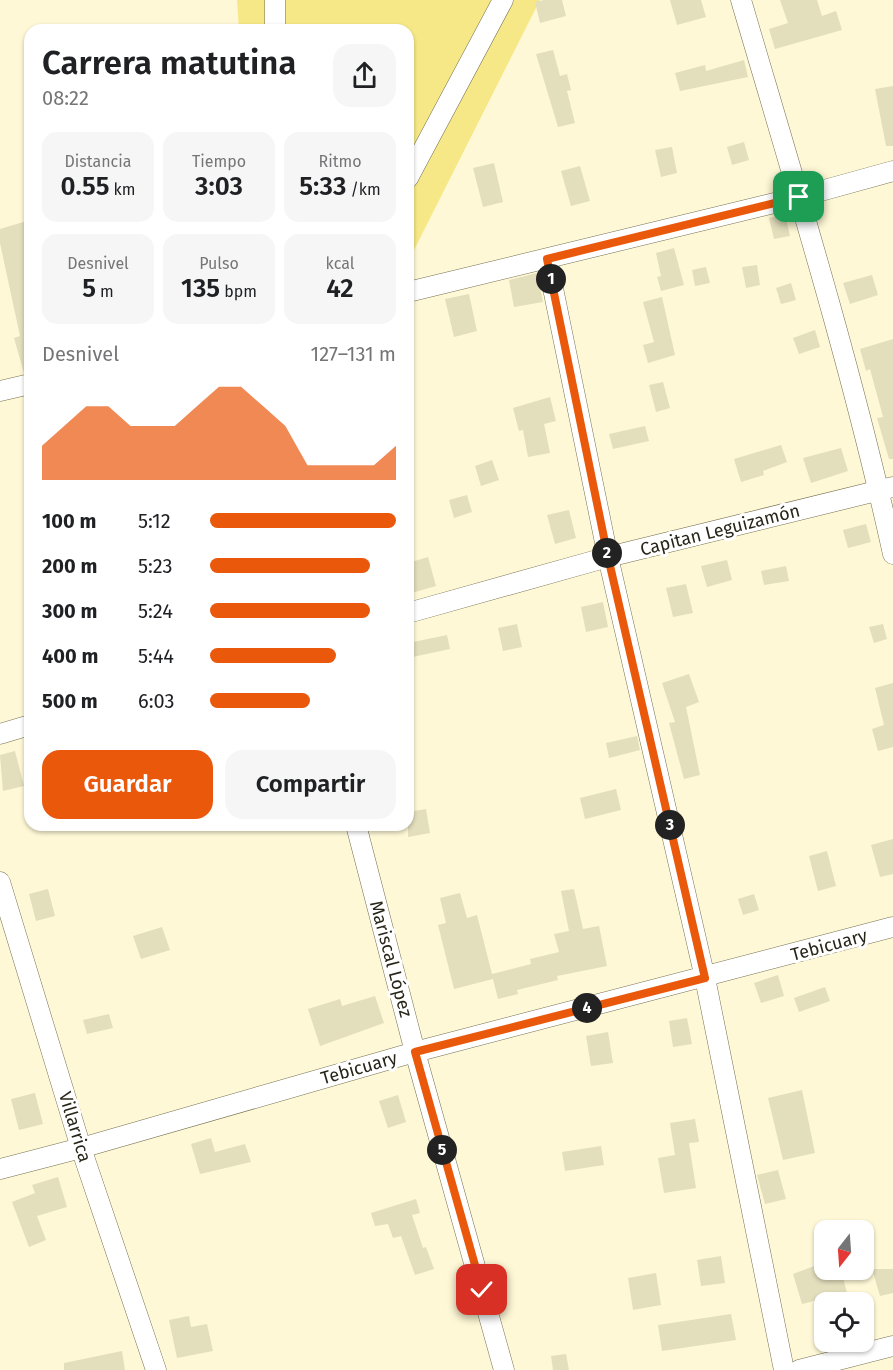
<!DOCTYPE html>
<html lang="es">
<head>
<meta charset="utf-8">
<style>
  :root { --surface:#fff; --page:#f6f6f6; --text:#202124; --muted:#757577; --accent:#ea580c }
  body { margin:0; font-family:"Fira Sans",sans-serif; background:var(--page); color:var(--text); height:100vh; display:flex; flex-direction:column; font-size:22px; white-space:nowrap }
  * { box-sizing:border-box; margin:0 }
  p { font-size:20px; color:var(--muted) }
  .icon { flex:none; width:33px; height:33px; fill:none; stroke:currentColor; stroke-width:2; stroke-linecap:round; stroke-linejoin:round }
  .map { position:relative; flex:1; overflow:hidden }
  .panel { position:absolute; left:24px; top:24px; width:390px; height:807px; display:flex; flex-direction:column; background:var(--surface); border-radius:18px; box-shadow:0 2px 4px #0004 }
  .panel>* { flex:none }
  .needle { width:39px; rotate:197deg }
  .buttons { position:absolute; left:814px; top:1220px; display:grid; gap:12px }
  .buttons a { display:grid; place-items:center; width:60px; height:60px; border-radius:12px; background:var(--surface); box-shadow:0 2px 4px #0004; font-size:30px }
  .pin { position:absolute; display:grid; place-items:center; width:51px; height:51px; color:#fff; margin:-26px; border-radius:12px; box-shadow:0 3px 9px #0006 }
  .km { position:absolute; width:30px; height:30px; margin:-15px; border-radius:50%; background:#222; color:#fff; font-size:16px; line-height:30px; text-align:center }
  .round { display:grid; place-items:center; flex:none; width:63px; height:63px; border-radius:18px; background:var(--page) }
  .overview { display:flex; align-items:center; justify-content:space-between; height:102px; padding:0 18px }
  h1 { font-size:33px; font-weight:600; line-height:45px }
  .stats { display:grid; grid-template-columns:repeat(3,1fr); gap:9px; height:102px; padding:6px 18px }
  .stats div { display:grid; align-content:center; border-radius:15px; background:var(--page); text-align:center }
  .stats b { font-size:26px; font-weight:600 }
  .stats small { font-size:16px; font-weight:400 }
  .stats p { font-size:16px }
  .chart { height:168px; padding:12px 18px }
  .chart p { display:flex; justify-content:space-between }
  .chart svg { width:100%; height:108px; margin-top:6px; fill:var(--accent); opacity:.7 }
  .button { display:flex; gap:12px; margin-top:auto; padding:12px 18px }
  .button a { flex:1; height:69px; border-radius:18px; background:var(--accent); color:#fff; font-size:24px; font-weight:600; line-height:69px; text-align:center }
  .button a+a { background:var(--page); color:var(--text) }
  ul { padding:0 18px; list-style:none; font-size:20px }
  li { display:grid; grid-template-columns:96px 72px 1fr; align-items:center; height:45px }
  li i { height:15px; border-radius:8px; background:var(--accent) }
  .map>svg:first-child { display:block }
  .green { fill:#f7e887 }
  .building { fill:#e3debc }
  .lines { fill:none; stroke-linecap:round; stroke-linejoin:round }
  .minor-casing { stroke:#757052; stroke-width:21 }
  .minor { stroke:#fff; stroke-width:20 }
  .route-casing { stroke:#fff; stroke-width:12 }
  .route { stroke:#ea580c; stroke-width:8 }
  .labels { text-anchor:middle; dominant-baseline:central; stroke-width:6; stroke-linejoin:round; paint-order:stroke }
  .street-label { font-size:18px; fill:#282619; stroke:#fff }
</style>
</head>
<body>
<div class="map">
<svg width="893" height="1370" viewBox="0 0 893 1370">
  <rect width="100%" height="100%" fill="#fef8d6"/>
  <path class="green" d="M 237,0 L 540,0 L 408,262 L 408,30 L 239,30 Z"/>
  <g class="building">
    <path d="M 544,0 L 562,0 L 566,16 L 540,23 L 535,2 Z"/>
    <path d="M 670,0 L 701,0 L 706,17 L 677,25 Z"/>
    <path d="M 780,0 L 817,0 L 822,16 L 836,11 L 842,30 L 775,49 L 769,29 L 788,23 Z"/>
    <path d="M 553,50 L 560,76 L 567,74 L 571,90 L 567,91 L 575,123 L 558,127 L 536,54 Z"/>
    <path d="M 744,60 L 748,77 L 680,91 L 675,73 L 705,65 L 706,71 Z"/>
    <path d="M 893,86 L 893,146 L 886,146 L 875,89 Z"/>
    <path d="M 744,142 L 749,160 L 732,165 L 727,147 Z"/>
    <path d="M 672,147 L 677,173 L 661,177 L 655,150 Z"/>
    <path d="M 494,163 L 503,202 L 483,207 L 473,168 Z"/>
    <path d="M 580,166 L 590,201 L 571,206 L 561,171 Z"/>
    <path d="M 785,214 L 790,236 L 774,239 L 769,218 Z"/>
    <path d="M 30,220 L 30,372 L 24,373 L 14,338 L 20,336 L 0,243 L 0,229 Z"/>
    <path d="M 674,248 L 684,285 L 661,291 L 657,277 L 661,276 L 656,253 Z"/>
    <path d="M 757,265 L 760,285 L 746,288 L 742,267 Z"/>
    <path d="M 706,267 L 710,283 L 695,286 L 692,270 Z"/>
    <path d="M 537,273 L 543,302 L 514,307 L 509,280 Z"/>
    <path d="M 872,275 L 878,295 L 850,304 L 843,283 Z"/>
    <path d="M 791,283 L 796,300 L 781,304 L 776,288 Z"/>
    <path d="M 469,294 L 477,331 L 454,337 L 445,299 Z"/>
    <path d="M 662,297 L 675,355 L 648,363 L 643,345 L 654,342 L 643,302 Z"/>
    <path d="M 815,330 L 820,347 L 799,354 L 793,338 Z"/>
    <path d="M 893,339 L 893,459 L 889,459 L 877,418 L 883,417 L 870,369 L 866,371 L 860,349 Z"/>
    <path d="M 663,382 L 670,408 L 656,412 L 649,385 Z"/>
    <path d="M 550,397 L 556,421 L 544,424 L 550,453 L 528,457 L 523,430 L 519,431 L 513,408 Z"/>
    <path d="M 645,426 L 649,441 L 613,449 L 609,434 Z"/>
    <path d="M 781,445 L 787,462 L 763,471 L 764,475 L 741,482 L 734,459 Z"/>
    <path d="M 841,448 L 848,471 L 811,483 L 803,458 Z"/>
    <path d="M 492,460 L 499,480 L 481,486 L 475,466 Z"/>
    <path d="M 467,495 L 472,512 L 454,518 L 449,500 Z"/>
    <path d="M 569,510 L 576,538 L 555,544 L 547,515 Z"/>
    <path d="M 866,524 L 871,542 L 848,548 L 843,530 Z"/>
    <path d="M 428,557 L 436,586 L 408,594 L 408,563 Z"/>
    <path d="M 727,560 L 732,580 L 707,587 L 701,566 Z"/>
    <path d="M 786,566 L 789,581 L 764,585 L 761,571 Z"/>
    <path d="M 686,584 L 693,613 L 673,617 L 666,588 Z"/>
    <path d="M 603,602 L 608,627 L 586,632 L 581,607 Z"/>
    <path d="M 517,624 L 522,647 L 503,651 L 498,628 Z"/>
    <path d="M 883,624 L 887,639 L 874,643 L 869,627 Z"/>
    <path d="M 447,635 L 450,649 L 408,658 L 408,643 Z"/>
    <path d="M 689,674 L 699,702 L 686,707 L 700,775 L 684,779 L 669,723 L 675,722 L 662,683 Z"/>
    <path d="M 893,683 L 893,747 L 878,751 L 872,729 L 884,725 L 875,688 Z"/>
    <path d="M 637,736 L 640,750 L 609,758 L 606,743 Z"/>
    <path d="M 15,751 L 24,786 L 3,791 L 0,755 Z"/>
    <path d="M 616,789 L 621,810 L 585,819 L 580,798 Z"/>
    <path d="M 426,809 L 430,833 L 408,837 L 408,812 Z"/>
    <path d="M 893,839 L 893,874 L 880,877 L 871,845 Z"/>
    <path d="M 827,851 L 836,886 L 818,891 L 809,856 Z"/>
    <path d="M 48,889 L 55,916 L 36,921 L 29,894 Z"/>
    <path d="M 574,889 L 583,929 L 599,926 L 607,966 L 557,976 L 558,980 L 517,990 L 518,994 L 498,999 L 493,979 L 454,989 L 438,925 L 446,923 L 440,898 L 460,893 L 467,918 L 477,915 L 492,974 L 531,964 L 530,959 L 559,952 L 554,934 L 569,931 L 561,891 Z"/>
    <path d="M 754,894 L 759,910 L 743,915 L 738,899 Z"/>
    <path d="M 162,927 L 170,950 L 141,959 L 133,936 Z"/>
    <path d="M 778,975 L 784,996 L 761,1003 L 754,983 Z"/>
    <path d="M 825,987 L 830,1001 L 799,1012 L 794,998 Z"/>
    <path d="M 375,996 L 384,1023 L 320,1046 L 308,1009 L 340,999 L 342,1006 Z"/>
    <path d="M 109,1014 L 113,1028 L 87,1034 L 83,1020 Z"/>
    <path d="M 687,1018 L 692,1044 L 673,1047 L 669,1021 Z"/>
    <path d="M 608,1032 L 613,1063 L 591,1066 L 586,1036 Z"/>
    <path d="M 802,1090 L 815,1153 L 783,1160 L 768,1098 Z"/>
    <path d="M 35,1093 L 43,1124 L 19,1130 L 11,1099 Z"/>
    <path d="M 398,1095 L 406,1122 L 388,1128 L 379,1101 Z"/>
    <path d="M 695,1119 L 699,1142 L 689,1143 L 696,1188 L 664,1193 L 658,1158 L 675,1155 L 670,1123 Z"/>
    <path d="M 211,1138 L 215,1152 L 245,1144 L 251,1162 L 200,1174 L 191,1144 Z"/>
    <path d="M 601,1146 L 604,1165 L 565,1171 L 562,1152 Z"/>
    <path d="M 778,1170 L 786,1199 L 765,1204 L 757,1175 Z"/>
    <path d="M 58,1177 L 67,1207 L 37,1216 L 46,1240 L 29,1247 L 12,1202 L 35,1193 L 32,1185 Z"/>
    <path d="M 416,1199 L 420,1213 L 412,1215 L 423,1248 L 426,1247 L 434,1269 L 415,1275 L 401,1236 L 393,1238 L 388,1224 L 375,1226 L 371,1213 Z"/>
    <path d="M 721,1256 L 725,1283 L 701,1286 L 697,1260 Z"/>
    <path d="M 825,1262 L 825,1269 L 841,1269 L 847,1293 L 802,1304 L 793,1274 Z"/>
    <path d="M 872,1269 L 893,1269 L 893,1293 L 880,1296 Z"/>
    <path d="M 656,1273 L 661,1305 L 633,1310 L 628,1278 Z"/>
    <path d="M 731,1314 L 736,1340 L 662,1351 L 658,1325 Z"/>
    <path d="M 189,1316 L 191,1327 L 207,1324 L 213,1351 L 177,1358 L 169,1320 Z"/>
    <path d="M 122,1351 L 125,1370 L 64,1370 L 64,1363 Z"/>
    <path d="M 566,1354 L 569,1370 L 553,1370 L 551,1356 Z"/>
  </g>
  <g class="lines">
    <g class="minor-casing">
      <g id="minor">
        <path d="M 741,0 C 795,184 852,368 893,554"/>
        <path d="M 275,30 L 275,0"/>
        <path d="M 408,178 L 503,0"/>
        <path d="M 547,259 L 608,557 L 705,978 L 784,1370"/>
        <path d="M 408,292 L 799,197 L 893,171"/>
        <path d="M 0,391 L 30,384"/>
        <path d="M 408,613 L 608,557 L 893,487"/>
        <path d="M 0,734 L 30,725"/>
        <path d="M 356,825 L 415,1052 L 504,1370"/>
        <path d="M 0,882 L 81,1148 L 156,1370"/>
        <path d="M 0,1169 L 81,1148 L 415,1052 L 893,927"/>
        <path d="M 799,1370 L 893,1346"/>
      </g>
    </g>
    <use href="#minor" class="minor"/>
  </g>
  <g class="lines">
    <g class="route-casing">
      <path id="route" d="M 482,1290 L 415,1052 L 705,978 L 608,557 L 547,259 L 799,197"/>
    </g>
    <use href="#route" class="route"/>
  </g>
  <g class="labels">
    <g class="street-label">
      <text transform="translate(720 530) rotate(-14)">Capitan Leguizamón</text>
      <text transform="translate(829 945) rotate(-15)">Tebicuary</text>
      <text transform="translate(391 959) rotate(75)">Mariscal López</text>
      <text transform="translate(359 1068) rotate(-16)">Tebicuary</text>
      <text transform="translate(75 1127) rotate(73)">Villarrica</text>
    </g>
  </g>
</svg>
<div class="buttons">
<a><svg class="needle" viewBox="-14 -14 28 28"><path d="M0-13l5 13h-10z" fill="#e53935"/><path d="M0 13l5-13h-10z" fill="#757577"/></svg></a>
<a><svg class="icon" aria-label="locate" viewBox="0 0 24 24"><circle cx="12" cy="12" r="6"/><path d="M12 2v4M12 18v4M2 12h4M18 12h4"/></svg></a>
</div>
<div class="pin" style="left:799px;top:197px;background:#1e9e55"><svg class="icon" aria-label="arrive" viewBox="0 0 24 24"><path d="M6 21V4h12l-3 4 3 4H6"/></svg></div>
<div class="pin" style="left:482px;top:1290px;background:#d93025"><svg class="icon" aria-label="check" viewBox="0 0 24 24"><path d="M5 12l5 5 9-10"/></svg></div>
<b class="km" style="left:551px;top:279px">1</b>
<b class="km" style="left:607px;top:553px">2</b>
<b class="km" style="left:670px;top:825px">3</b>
<b class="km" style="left:587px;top:1008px">4</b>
<b class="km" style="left:442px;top:1150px">5</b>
<section class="panel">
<div class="overview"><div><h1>Carrera matutina</h1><p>08:22</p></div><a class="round"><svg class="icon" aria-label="share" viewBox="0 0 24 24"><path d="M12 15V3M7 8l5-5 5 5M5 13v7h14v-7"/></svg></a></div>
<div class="stats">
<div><p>Distancia</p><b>0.55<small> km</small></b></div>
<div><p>Tiempo</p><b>3:03</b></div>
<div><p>Ritmo</p><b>5:33<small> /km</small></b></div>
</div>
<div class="stats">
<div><p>Desnivel</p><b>5<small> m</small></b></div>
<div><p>Pulso</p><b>135<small> bpm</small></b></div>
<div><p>kcal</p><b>42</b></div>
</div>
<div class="chart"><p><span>Desnivel</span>127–131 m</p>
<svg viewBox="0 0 160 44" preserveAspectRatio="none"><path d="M0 44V30L10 22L20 14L30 14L40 22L50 22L60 22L70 14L80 6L90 6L100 14L110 22L120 38L130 38L140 38L150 38L160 30V44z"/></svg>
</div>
<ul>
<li><b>100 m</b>5:12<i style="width:100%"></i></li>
<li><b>200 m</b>5:23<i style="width:86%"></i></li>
<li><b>300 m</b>5:24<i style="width:86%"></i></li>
<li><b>400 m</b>5:44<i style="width:68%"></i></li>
<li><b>500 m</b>6:03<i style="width:54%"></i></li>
</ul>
<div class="button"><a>Guardar</a><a>Compartir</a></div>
</section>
</div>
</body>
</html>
